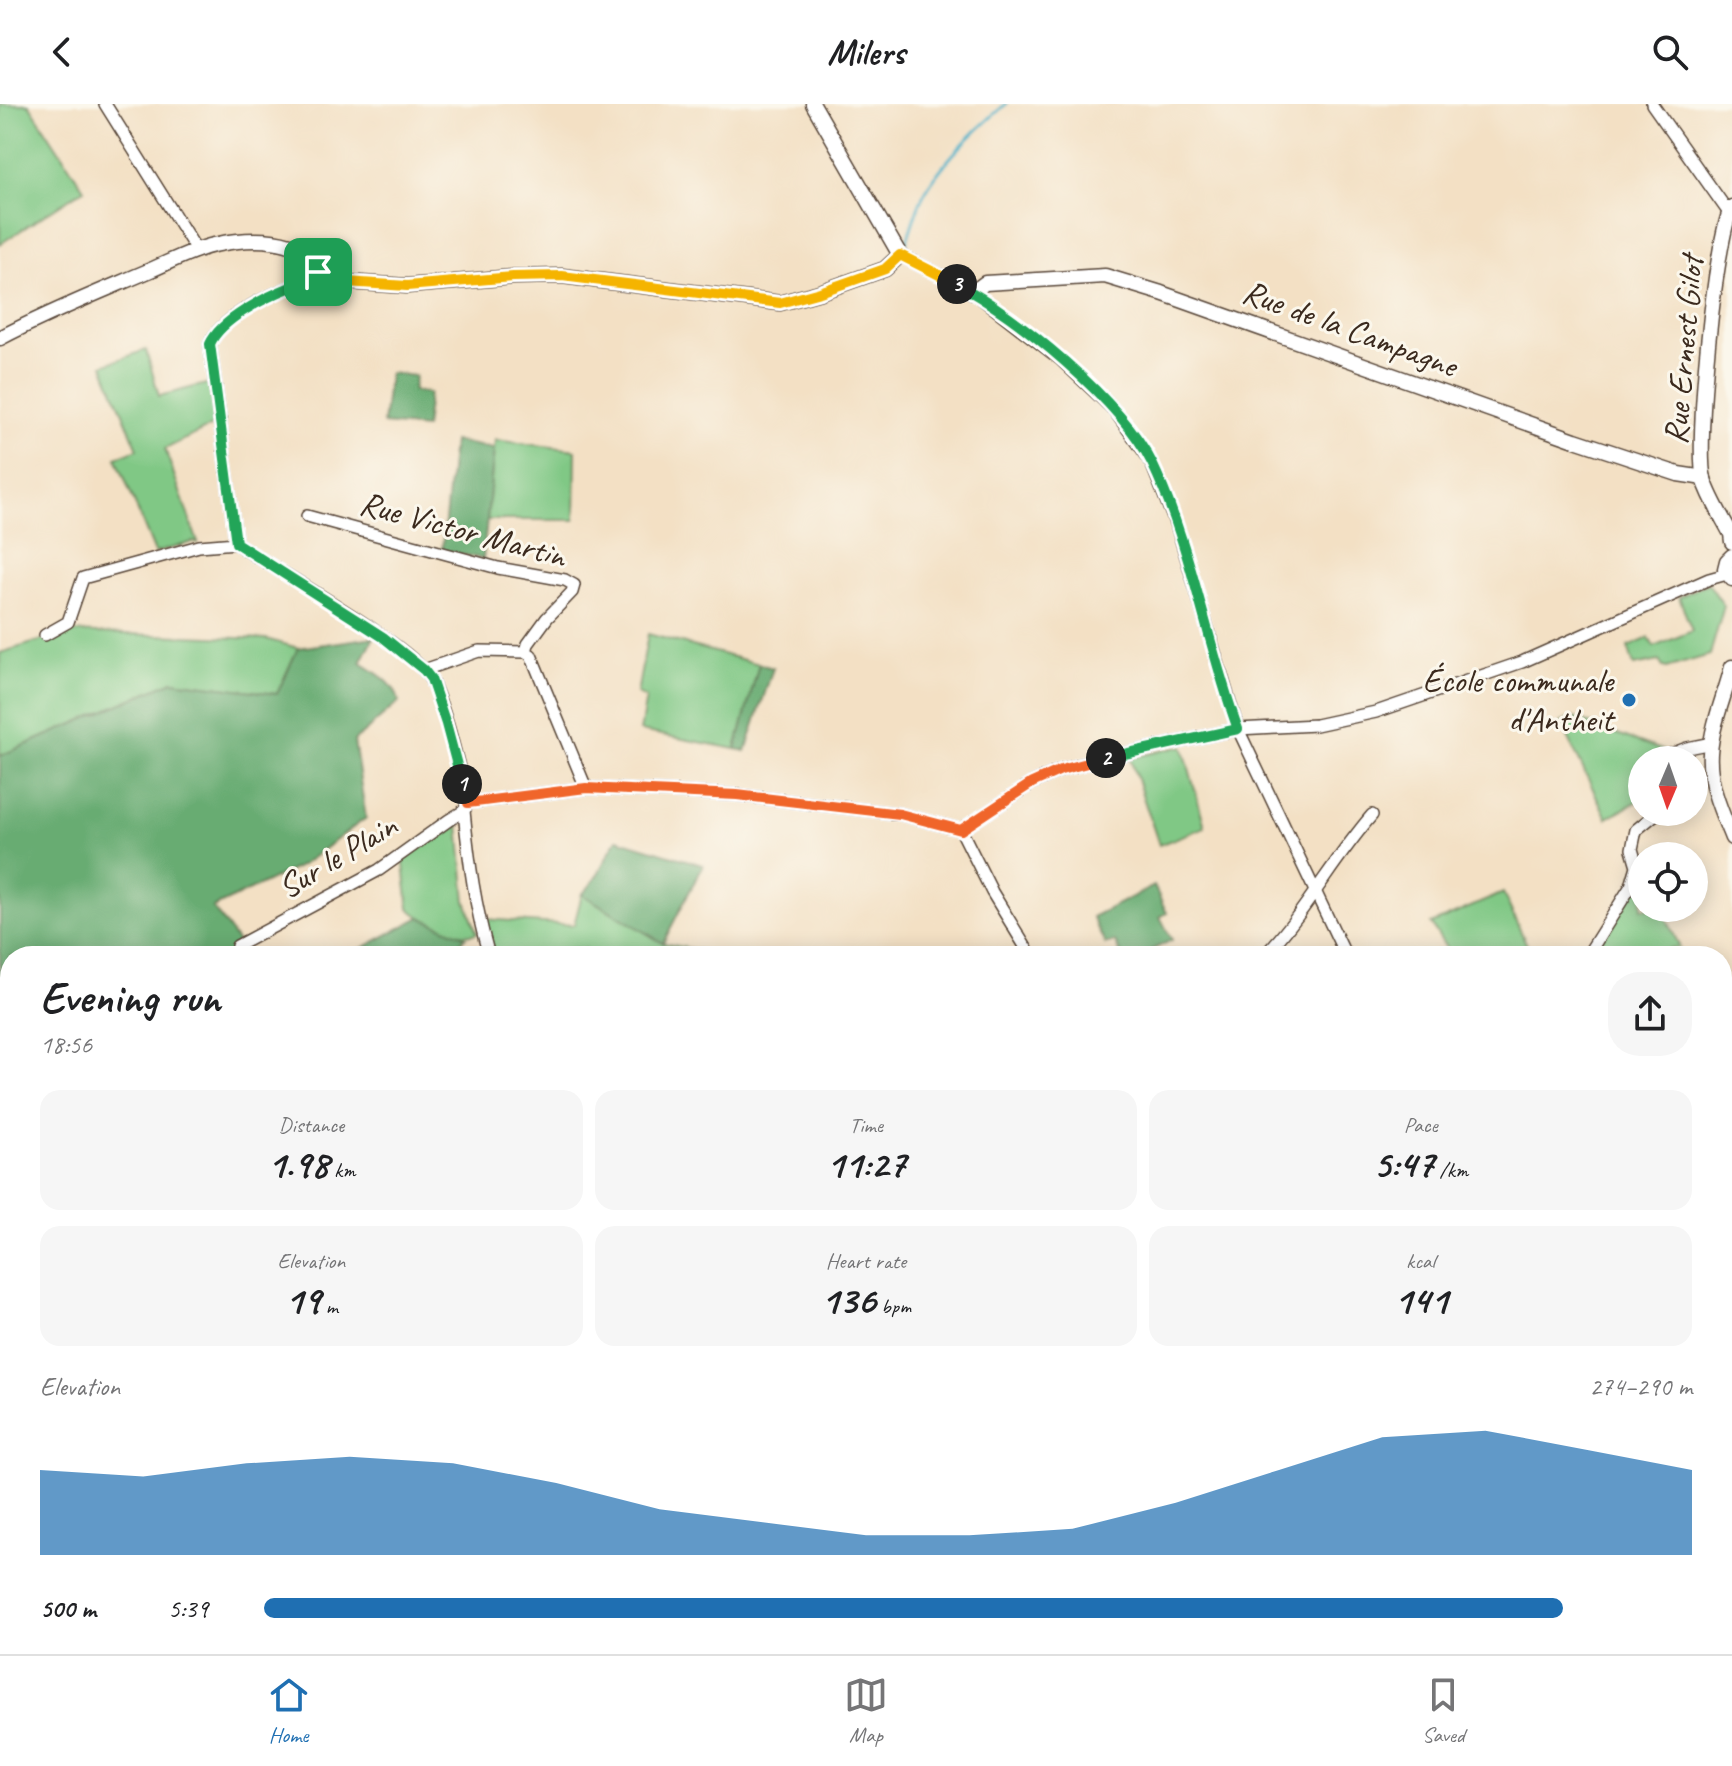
<!DOCTYPE html>
<html lang="en">
<head>
<meta charset="utf-8">
<style>
  :root { --surface:#fff; --page:#f6f6f6; --text:#202124; --muted:#757577; --line:#e0e0e0; --accent:#1f6fb2 }
  body { margin:0; font-family:Caveat,sans-serif; background:var(--page); color:var(--text); height:100vh; display:flex; flex-direction:column; font-size:30px; white-space:nowrap }
  * { box-sizing:border-box; margin:0 }
  p { font-size:26px; color:var(--muted) }
  .icon { flex:none; width:44px; height:44px; fill:none; stroke:currentColor; stroke-width:2; stroke-linecap:round; stroke-linejoin:round }
  .map { position:relative; flex:1; overflow:hidden }
  .side { position:absolute; left:0px; top:842px; width:1732px; height:708px; display:flex; flex-direction:column; background:var(--surface); border-radius:32px 32px 0 0; box-shadow:0 4px 20px #0003 }
  .side>* { flex:none }
  .needle { width:52px; rotate:182deg }
  .fabs { position:absolute; left:1628px; top:642px; display:grid; gap:16px }
  .fabs a { display:grid; place-items:center; width:80px; height:80px; border-radius:50%; background:var(--surface); box-shadow:0 4px 20px #0003; font-size:40px }
  .pin { position:absolute; display:grid; place-items:center; width:68px; height:68px; color:#fff; margin:-34px; border-radius:16px; box-shadow:0 4px 12px #0006 }
  .km { position:absolute; width:40px; height:40px; margin:-20px; border-radius:50%; background:#222; color:#fff; font-size:22px; line-height:40px; text-align:center }
  .round { display:grid; place-items:center; flex:none; width:84px; height:84px; border-radius:32px; background:var(--page) }
  .head { display:flex; align-items:center; justify-content:space-between; height:136px; padding:0 40px }
  h1 { font-size:44px; font-weight:600; line-height:60px }
  .stats { display:grid; grid-template-columns:repeat(3,1fr); gap:12px; height:136px; padding:8px 40px }
  .stats div { display:grid; align-content:center; border-radius:20px; background:var(--page); text-align:center }
  .stats b { font-size:40px; font-weight:600 }
  .stats small { font-size:22px; font-weight:400 }
  .stats p { font-size:22px }
  .chart { height:224px; padding:16px 40px }
  .chart p { display:flex; justify-content:space-between }
  .chart svg { width:100%; height:144px; margin-top:8px; fill:var(--accent); opacity:.7 }
  ul { padding:0 40px; list-style:none; font-size:26px }
  li { display:grid; grid-template-columns:128px 96px 1fr; align-items:center; height:60px }
  li i { height:20px; border-radius:10px; background:var(--accent) }
  header { display:flex; justify-content:space-between; align-items:center; height:104px; padding:0 40px; background:var(--surface); font-size:36px; font-weight:600 }
  .tabs { display:flex; justify-content:space-around; align-items:center; height:112px; border-top:2px solid var(--line); background:var(--surface); font-size:22px; color:var(--muted) }
  .tabs a { display:grid; justify-items:center; gap:4px }
  .tabs .on { color:var(--accent) }
  .map>svg:first-child { display:block }
  .green { fill:#80c885; stroke:#5e7952; stroke-width:2 }
  .forest { fill:#68ac72; stroke:#526b48; stroke-width:2 }
  .lines { fill:none; stroke-linecap:round; stroke-linejoin:round }
  .stream { stroke:#46adc5; stroke-width:3 }
  .minor-casing { stroke:#574537; stroke-width:14 }
  .tertiary-casing { stroke:#574537; stroke-width:17 }
  .minor { stroke:#fff; stroke-width:11 }
  .tertiary { stroke:#fff; stroke-width:14 }
  .split-1-casing { stroke:#fff; stroke-width:16 }
  .split-2-casing { stroke:#fff; stroke-width:16 }
  .split-3-casing { stroke:#fff; stroke-width:16 }
  .split-4-casing { stroke:#fff; stroke-width:16 }
  .split-1 { stroke:#22a559; stroke-width:10 }
  .split-2 { stroke:#f0652b; stroke-width:10 }
  .split-3 { stroke:#22a559; stroke-width:10 }
  .split-4 { stroke:#f5b400; stroke-width:10 }
  .poi-dot { fill:#1f6fb2; stroke:#fbf7ec; stroke-width:3 }
  .labels { text-anchor:middle; dominant-baseline:central; stroke-width:6; stroke-linejoin:round; paint-order:stroke }
  .street-label { font-size:34px; fill:#3b2a1e; stroke:#fbf7ec }
  .poi-label { font-size:34px; fill:#3b2a1e; stroke:#fbf7ec; text-anchor:end }
</style>
</head>
<body>
<header><svg class="icon" aria-label="back" viewBox="0 0 24 24"><path d="M15 5l-7 7 7 7"/></svg>Milers<svg class="icon" aria-label="search" viewBox="0 0 24 24"><circle cx="10" cy="10" r="6"/><path d="M15 15l6 6"/></svg></header>
<div class="map">
<svg width="1732" height="1550" viewBox="0 0 1732 1550">
  <rect width="100%" height="100%" fill="#fbf7ec"/>
  <filter id="ink" filterUnits="userSpaceOnUse"><feTurbulence type="fractalNoise" baseFrequency=".0125" numOctaves="2"/><feDisplacementMap in="SourceGraphic" scale="16" xChannelSelector="R" yChannelSelector="G"/><feConvolveMatrix kernelMatrix="1 2 1 2 8 2 1 2 1" color-interpolation-filters="sRGB"/></filter>
  <filter id="wash" filterUnits="userSpaceOnUse"><feTurbulence type="fractalNoise" baseFrequency=".006" numOctaves="4" result="noise"/><feDisplacementMap in="SourceGraphic" scale="32" xChannelSelector="R" yChannelSelector="G"/><feGaussianBlur stdDeviation="1.8" result="paint"/><feColorMatrix in="noise" values="0 0 0 0 0 0 0 0 0 0 0 0 0 0 0 0 0 1.4 0 .05"/><feComposite in="paint" operator="in"/></filter>
  <g filter="url(#wash)">
    <rect width="100%" height="100%" fill="#f3e0c4"/>
    <g class="green">
      <path d="M 0,0 L 29,0 L 84,85 L 0,140 Z"/>
      <path d="M 146,246 L 159,292 L 210,279 L 216,320 L 165,345 L 198,439 L 193,438 L 155,449 L 116,353 L 138,345 L 103,261 Z"/>
      <path d="M 495,336 L 576,346 L 575,416 L 487,416 Z"/>
      <path d="M 1708,479 L 1724,502 L 1710,551 L 1667,564 L 1663,563 L 1659,557 L 1634,562 L 1628,543 L 1649,534 L 1654,543 L 1692,527 L 1679,493 Z"/>
      <path d="M 69,528 L 266,535 L 298,544 L 277,590 L 173,577 L 0,652 L 0,549 Z"/>
      <path d="M 648,530 L 759,560 L 736,645 L 640,627 L 646,594 L 637,590 Z"/>
      <path d="M 1571,613 L 1664,647 L 1662,656 L 1642,656 L 1642,695 L 1607,714 L 1561,619 Z"/>
      <path d="M 1183,642 L 1205,723 L 1159,741 L 1130,654 Z"/>
      <path d="M 451,717 L 459,721 L 466,797 L 477,829 C 457,836 425,818 409,804 L 403,752 Z"/>
      <path d="M 1642,761 L 1642,804 L 1662,804 L 1680,844 L 1619,852 L 1592,852 Z"/>
      <path d="M 1503,789 L 1532,852 L 1451,852 L 1431,820 Z"/>
      <path d="M 582,790 L 663,839 L 727,852 L 585,852 L 585,844 L 555,846 L 537,852 L 493,852 L 484,815 L 574,821 Z"/>
      <path d="M 1722,1309 L 1729,1309 C 1732,1354 1732,1405 1725,1449 L 1722,1449 Z"/>
    </g>
    <g class="forest">
      <path d="M 389,269 L 415,272 L 413,287 L 429,289 L 425,324 L 383,320 Z"/>
      <path d="M 453,337 L 494,345 L 483,455 L 442,446 Z"/>
      <path d="M 374,533 L 361,559 C 376,569 396,579 399,598 L 354,637 L 366,714 L 302,761 L 213,804 L 248,852 L 10,852 L 10,1540 L 579,1540 L 561,1550 L 0,1550 L 0,652 L 173,577 L 277,590 L 298,544 Z"/>
      <path d="M 759,560 L 773,564 L 746,647 L 736,645 Z"/>
      <path d="M 617,735 L 703,761 L 663,839 L 582,790 C 598,776 605,754 617,735 Z"/>
      <path d="M 1154,782 L 1167,809 L 1160,813 L 1172,836 L 1139,852 L 1122,852 L 1115,838 L 1105,840 L 1092,813 Z"/>
      <path d="M 420,813 L 466,833 L 446,852 L 348,852 Z"/>
      <path d="M 1722,980 L 1732,984 L 1732,1065 L 1722,1062 Z"/>
      <path d="M 1732,1422 L 1732,1550 L 1680,1550 L 1681,1540 L 1722,1540 L 1722,1449 L 1725,1448 Z"/>
    </g>
    <g class="lines">
      <path class="stream" d="M 906,139 C 912,123 916,106 923,92 C 940,59 979,23 1006,0"/>
    </g>
  </g>
  <g filter="url(#ink)">
    <g class="lines">
      <g class="minor-casing">
        <g id="minor">
          <path d="M 105,0 L 197,147"/>
          <path d="M 1652,0 L 1729,109"/>
          <path d="M 900,151 L 973,188 L 1060,255 L 1114,306 L 1150,356 L 1178,426 L 1238,625 L 1346,852"/>
          <path d="M 318,168 C 309,177 302,178 291,183 C 266,192 220,215 210,240 L 236,439 C 274,466 414,542 431,576 C 449,614 457,659 468,699 L 464,707 C 469,759 475,802 489,852"/>
          <path d="M 307,412 L 498,464 L 565,476 L 574,481 L 572,488 L 547,514 L 528,540 L 526,548"/>
          <path d="M 45,531 L 68,518 L 83,474 L 199,442 L 236,439"/>
          <path d="M 424,566 L 479,547 L 526,548 L 531,551 L 586,684"/>
          <path d="M 1661,656 L 1661,654 L 1687,644 L 1712,639"/>
          <path d="M 468,699 L 586,684 L 737,691 L 900,710 L 961,726 L 1032,679 L 1061,666 L 1097,656 L 1238,625 L 1316,621 L 1376,608 L 1522,558 L 1709,475 L 1727,470"/>
          <path d="M 961,726 L 992,788 L 1031,852"/>
          <path d="M 237,842 L 379,766 L 449,716 L 464,707"/>
          <path d="M 1264,852 C 1305,809 1333,756 1372,711"/>
          <path d="M 1587,852 L 1631,782 L 1637,762 L 1632,745 L 1636,726 L 1658,708"/>
          <path d="M 1722,1140 L 1732,1135"/>
          <path d="M 1082,1550 L 1084,1540"/>
          <path d="M 1241,1550 L 1253,1540"/>
        </g>
      </g>
      <g class="tertiary-casing">
        <g id="tertiary">
          <path d="M 1732,103 C 1715,133 1695,341 1704,375 C 1710,394 1722,413 1731,430 L 1732,438"/>
          <path d="M 973,188 L 985,179 L 1105,172 L 1161,189 L 1575,336 L 1678,370 L 1704,374"/>
          <path d="M 0,234 C 47,209 97,189 146,168 C 168,159 191,146 214,141 C 246,134 306,129 318,168 L 346,178 L 407,182 L 513,173 L 562,172 L 780,199 L 820,188 L 885,165 L 900,151 L 813,0"/>
          <path d="M 1732,452 L 1727,457 L 1725,465 L 1732,475"/>
          <path d="M 1732,563 C 1725,591 1712,620 1710,649 C 1708,679 1721,707 1732,734"/>
          <path d="M 1722,924 L 1732,924"/>
          <path d="M 125,1550 L 144,1540"/>
        </g>
      </g>
      <use href="#minor" class="minor"/>
      <use href="#tertiary" class="tertiary"/>
    </g>
  </g>
  <g class="lines" filter="url(#ink)">
    <g class="split-1-casing">
      <path id="split-1" d="M 318,168 C 309,177 302,178 291,183 C 266,193 221,215 210,240 L 236,439 L 383,533 L 424,566 L 431,575 L 446,620 L 462,680"/>
    </g>
    <g class="split-2-casing">
      <path id="split-2" d="M 462,680 L 468,699 L 586,684 L 737,691 L 900,710 L 961,726 L 1032,679 L 1061,666 L 1106,654"/>
    </g>
    <g class="split-3-casing">
      <path id="split-3" d="M 957,180 C 1017,211 1122,298 1152,359 C 1192,443 1206,538 1238,625 L 1106,654"/>
    </g>
    <g class="split-4-casing">
      <path id="split-4" d="M 318,168 L 346,178 L 407,182 L 513,173 L 562,172 L 780,199 L 820,188 L 885,165 L 900,151 L 957,180"/>
    </g>
    <use href="#split-1" class="split-1"/>
    <use href="#split-2" class="split-2"/>
    <use href="#split-3" class="split-3"/>
    <use href="#split-4" class="split-4"/>
  </g>
  <circle class="poi-dot" cx="1629" cy="596" r="8"/>
  <g class="labels">
    <g class="street-label">
      <text transform="translate(1350 224) rotate(20)">Rue de la Campagne</text>
      <text transform="translate(1683 246) rotate(-85)">Rue Ernest Gilot</text>
      <text transform="translate(463 425) rotate(15)">Rue Victor Martin</text>
      <text transform="translate(337 752) rotate(-31)">Sur le Plain</text>
    </g>
    <g class="poi-label">
      <text x="1613" y="576">École communale<tspan x="1613" dy="39">d'Antheit</tspan></text>
    </g>
  </g>
</svg>
<div class="fabs">
<a><svg class="needle" viewBox="-14 -14 28 28"><path d="M0-13l5 13h-10z" fill="#e53935"/><path d="M0 13l5-13h-10z" fill="#757577"/></svg></a>
<a><svg class="icon" aria-label="locate" viewBox="0 0 24 24"><circle cx="12" cy="12" r="6"/><path d="M12 2v4M12 18v4M2 12h4M18 12h4"/></svg></a>
</div>
<div class="pin" style="left:318px;top:168px;background:#1e9e55"><svg class="icon" aria-label="arrive" viewBox="0 0 24 24"><path d="M6 21V4h12l-3 4 3 4H6"/></svg></div>
<b class="km" style="left:462px;top:680px">1</b>
<b class="km" style="left:1106px;top:654px">2</b>
<b class="km" style="left:957px;top:180px">3</b>
<section class="side">
<div class="head"><div><h1>Evening run</h1><p>18:56</p></div><a class="round"><svg class="icon" aria-label="share" viewBox="0 0 24 24"><path d="M12 15V3M7 8l5-5 5 5M5 13v7h14v-7"/></svg></a></div>
<div class="stats">
<div><p>Distance</p><b>1.98<small> km</small></b></div>
<div><p>Time</p><b>11:27</b></div>
<div><p>Pace</p><b>5:47<small> /km</small></b></div>
</div>
<div class="stats">
<div><p>Elevation</p><b>19<small> m</small></b></div>
<div><p>Heart rate</p><b>136<small> bpm</small></b></div>
<div><p>kcal</p><b>141</b></div>
</div>
<div class="chart"><p><span>Elevation</span>274–290 m</p>
<svg viewBox="0 0 160 44" preserveAspectRatio="none"><path d="M0 44V18L10 20L20 16L30 14L40 16L50 22L60 30L70 34L80 38L90 38L100 36L110 28L120 18L130 8L140 6L150 12L160 18V44z"/></svg>
</div>
<ul>
<li><b>500 m</b>5:39<i style="width:91%"></i></li>
</ul>
</section>
</div>
<nav class="tabs">
<a class="on"><svg class="icon" aria-label="home" viewBox="0 0 24 24"><path d="M3 11l9-7 9 7M6 9v11h12V9"/></svg>Home</a>
<a><svg class="icon" aria-label="map" viewBox="0 0 24 24"><path d="M3 6l6-2 6 2 6-2v14l-6 2-6-2-6 2zM9 4v14M15 6v14"/></svg>Map</a>
<a><svg class="icon" aria-label="saved" viewBox="0 0 24 24"><path d="M7 4h10v16l-5-4-5 4z"/></svg>Saved</a>
</nav>
</body>
</html>
